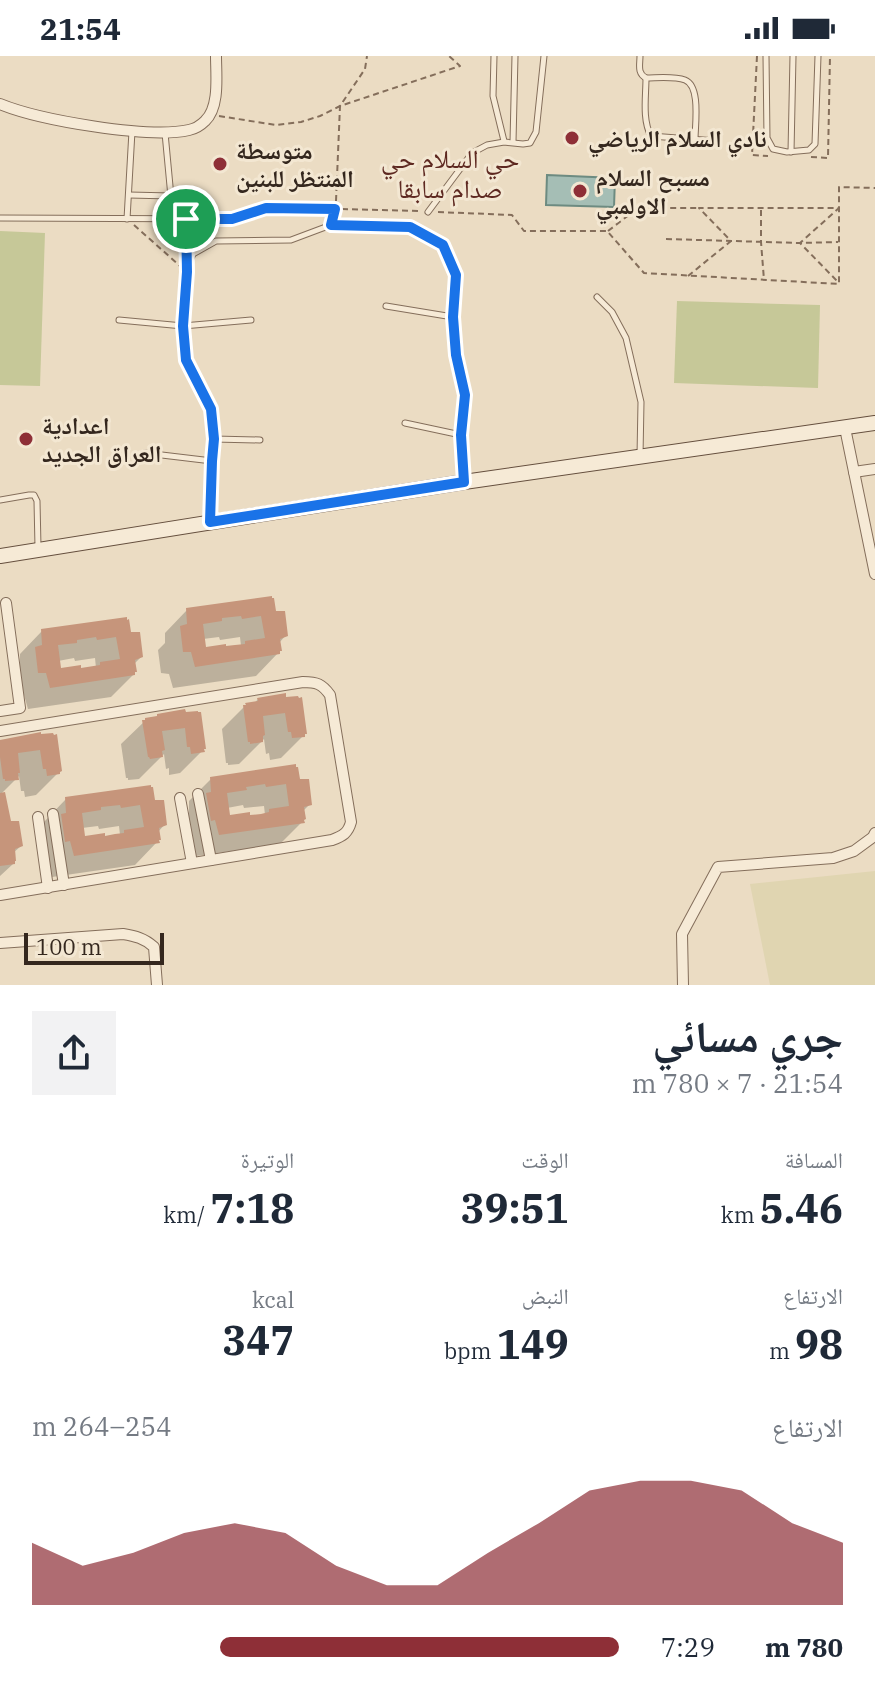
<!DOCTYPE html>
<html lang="ar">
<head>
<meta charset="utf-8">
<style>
  :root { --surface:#fff; --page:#f2f2f3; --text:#1f2937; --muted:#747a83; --accent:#8e2f37 }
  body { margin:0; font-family:"IBM Plex Serif","Noto Naskh Arabic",serif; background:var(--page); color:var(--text); direction:rtl; height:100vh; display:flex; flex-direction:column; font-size:30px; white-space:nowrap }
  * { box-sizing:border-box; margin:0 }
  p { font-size:26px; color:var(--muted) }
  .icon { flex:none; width:44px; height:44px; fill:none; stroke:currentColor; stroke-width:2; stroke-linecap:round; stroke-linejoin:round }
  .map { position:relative; height:929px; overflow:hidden; direction:ltr }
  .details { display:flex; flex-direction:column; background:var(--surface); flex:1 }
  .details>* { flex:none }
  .scale { position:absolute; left:24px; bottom:20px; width:140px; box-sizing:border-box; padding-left:8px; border:4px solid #34271e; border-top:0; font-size:22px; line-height:28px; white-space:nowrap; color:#34271e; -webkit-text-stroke:6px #f3e7d2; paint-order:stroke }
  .pin { position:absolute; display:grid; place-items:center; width:68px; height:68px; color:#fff; margin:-34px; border:4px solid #fff; border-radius:50%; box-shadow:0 2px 8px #0007 }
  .round { display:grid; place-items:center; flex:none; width:84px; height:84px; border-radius:0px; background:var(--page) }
  .headline { display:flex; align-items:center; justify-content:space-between; height:136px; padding:0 32px }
  h1 { font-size:44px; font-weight:700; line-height:60px }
  .stats { display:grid; grid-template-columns:repeat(3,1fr); gap:12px; height:136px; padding:8px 32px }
  .stats div { display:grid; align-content:center }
  .stats b { font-size:40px; font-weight:700 }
  .stats small { font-size:22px; font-weight:400 }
  .stats p { font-size:22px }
  .chart { height:224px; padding:16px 32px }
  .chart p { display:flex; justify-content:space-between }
  .chart svg { width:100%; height:144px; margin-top:8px; fill:var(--accent); opacity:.7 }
  ul { padding:0 32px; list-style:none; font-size:26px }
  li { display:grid; grid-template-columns:128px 96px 1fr; align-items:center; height:60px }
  li i { height:20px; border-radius:10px; background:var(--accent) }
  .status { display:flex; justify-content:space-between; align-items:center; height:56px; padding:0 40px; background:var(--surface); direction:ltr }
  .status svg { height:22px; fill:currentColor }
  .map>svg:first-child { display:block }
  .farmland { fill:#e0d5b1 }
  .green { fill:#c6c898 }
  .water { fill:#a5beb5; stroke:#6d8b81; stroke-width:2 }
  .shadow { fill:#0003; fill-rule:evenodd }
  .building { fill:#c6957b; fill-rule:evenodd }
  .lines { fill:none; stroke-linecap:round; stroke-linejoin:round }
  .lane-casing { stroke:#846e5b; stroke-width:7 }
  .street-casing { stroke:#846e5b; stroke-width:12 }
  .secondary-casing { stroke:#654f3e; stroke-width:16 }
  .path { stroke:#846e5b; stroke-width:2; stroke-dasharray:6 4; stroke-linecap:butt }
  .lane { stroke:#f6ead6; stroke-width:5 }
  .street { stroke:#f6ead6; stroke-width:10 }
  .secondary { stroke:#f6ead6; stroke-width:14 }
  .route-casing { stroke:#fff; stroke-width:16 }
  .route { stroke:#1a73e8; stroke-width:10 }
  .poi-dot { fill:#8e2f37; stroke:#f3e7d2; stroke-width:3 }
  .labels { text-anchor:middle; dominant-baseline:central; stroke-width:6; stroke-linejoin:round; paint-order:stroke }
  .poi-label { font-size:24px; font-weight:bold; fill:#34271e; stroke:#f3e7d2; text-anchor:start }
  .neighbourhood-label { font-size:26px; fill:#5e2921; stroke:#f3e7d2 }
</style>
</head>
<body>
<div class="status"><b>21:54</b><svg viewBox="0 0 49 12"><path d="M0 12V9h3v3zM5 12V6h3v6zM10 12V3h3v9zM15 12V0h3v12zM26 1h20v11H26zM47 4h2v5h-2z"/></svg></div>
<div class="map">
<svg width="875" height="929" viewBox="0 0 875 929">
  <rect width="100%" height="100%" fill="#ebdcc3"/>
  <path class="farmland" d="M 875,815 L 875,929 L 770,929 L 750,828 Z"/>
  <g class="green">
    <path d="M 0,175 L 45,177 L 40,330 L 0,329 Z"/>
    <path d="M 677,245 L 820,249 L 818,332 L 674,327 Z"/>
  </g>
  <path class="water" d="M 547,119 L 615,122 L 614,151 L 546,149 Z"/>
  <g class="shadow">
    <path d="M 187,554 L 274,557 L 286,579 L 279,587 L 278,597 L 256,620 L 173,632 L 169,618 L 161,617 L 158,594 L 165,587 L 165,577 ZM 219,581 L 220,584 L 240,581 L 241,590 L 204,593 L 203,583 Z"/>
    <path d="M 42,575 L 129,578 L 141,601 L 134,608 L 133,619 L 111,641 L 28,653 L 24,639 L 16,638 L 13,615 L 20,609 L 20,598 ZM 74,602 L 75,605 L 95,602 L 96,612 L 59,614 L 58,605 Z"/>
    <path d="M 284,639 L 303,680 L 281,702 L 270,704 L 269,697 L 266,698 L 264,683 L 239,708 L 228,709 L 228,707 L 226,707 L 222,673 L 246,649 L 254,648 L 258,643 Z"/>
    <path d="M 184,656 L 202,695 L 180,717 L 169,719 L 169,712 L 166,713 L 164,698 L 139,723 L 128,724 L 128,722 L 126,722 L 121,688 L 146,664 Z"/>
    <path d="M 39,679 L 58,717 L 36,739 L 25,741 L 24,735 L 21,735 L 19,720 L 0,739 L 0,687 Z"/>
    <path d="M 211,723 L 298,725 L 310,748 L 303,755 L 302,766 L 280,788 L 196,800 L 193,786 L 190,786 L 185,761 L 189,756 L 189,745 ZM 243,749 L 244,752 L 264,750 L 265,759 L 228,761 L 227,752 Z"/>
    <path d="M 66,743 L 153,746 L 165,768 L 158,776 L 157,786 L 135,809 L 52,821 L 48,806 L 44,766 ZM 98,770 L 99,773 L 119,770 L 120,779 L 83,782 L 82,772 Z"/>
    <path d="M 0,753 L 21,790 L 13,797 L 13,808 L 0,820 Z"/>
  </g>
  <g class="building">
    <path d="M 272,540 L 272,542 L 274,542 L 276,555 L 285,555 L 288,580 L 280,583 L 282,595 L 280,595 L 280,598 L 195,611 L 191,596 L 183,596 L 180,570 L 187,568 L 186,552 ZM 241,560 L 242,563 L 261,560 L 265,582 L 245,585 L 245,588 L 235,589 L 226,590 L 226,588 L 206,591 L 203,568 L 222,565 L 222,562 Z"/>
    <path d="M 127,561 L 127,564 L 129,563 L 131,576 L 140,576 L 143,601 L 135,604 L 137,616 L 135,616 L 135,619 L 50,632 L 46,617 L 38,617 L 35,591 L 42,589 L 41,573 ZM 96,581 L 97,584 L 116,581 L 120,603 L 100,606 L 100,609 L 81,612 L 81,609 L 61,612 L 58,589 L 77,587 L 77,584 Z"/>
    <path d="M 286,637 L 286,641 L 298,640 L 299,642 L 302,641 L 307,678 L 305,678 L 305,681 L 292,682 L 291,676 L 288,676 L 285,657 L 263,660 L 265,679 L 263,680 L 263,686 L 250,688 L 250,686 L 248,686 L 243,649 L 246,649 L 245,647 L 258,645 L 257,642 Z"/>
    <path d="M 185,653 L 186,656 L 198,655 L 198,656 L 201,656 L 206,693 L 204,693 L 205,696 L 191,698 L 190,691 L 187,691 L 185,672 L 162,675 L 165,694 L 162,695 L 163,701 L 150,703 L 149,701 L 148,701 L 142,664 L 145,664 L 145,662 L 157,660 L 157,658 Z"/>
    <path d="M 41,676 L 41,678 L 53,677 L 54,679 L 57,678 L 62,715 L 60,716 L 60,718 L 47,720 L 46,713 L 43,713 L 40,694 L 18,697 L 20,717 L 18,717 L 19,724 L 5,725 L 5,723 L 3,723 L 0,701 L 0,684 Z"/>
    <path d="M 296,708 L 296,711 L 298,711 L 300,723 L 309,723 L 312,749 L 304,751 L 306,763 L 304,764 L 305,767 L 219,779 L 215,764 L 211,765 L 206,737 L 211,736 L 210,721 ZM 265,728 L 266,731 L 286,728 L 289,750 L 269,753 L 269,756 L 261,758 L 250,759 L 250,756 L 230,759 L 227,737 L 247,734 L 246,731 Z"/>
    <path d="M 151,729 L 151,731 L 153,731 L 155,744 L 164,744 L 167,769 L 159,772 L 161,784 L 159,784 L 160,787 L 74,800 L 70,785 L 65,786 L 61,758 L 66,757 L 65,741 ZM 120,749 L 121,752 L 140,749 L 144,771 L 124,774 L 124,777 L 115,778 L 105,780 L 105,777 L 85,780 L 82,757 L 101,754 L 101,751 Z"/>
    <path d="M 5,736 L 11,765 L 19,765 L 23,790 L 15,793 L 16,805 L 15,805 L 15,808 L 0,810 L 0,737 Z"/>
  </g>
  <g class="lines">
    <g class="lane-casing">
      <g id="lane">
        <path d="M 494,0 L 493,40 L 504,85"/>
        <path d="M 640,0 C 640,9 637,17 646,22 C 657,22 674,20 685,24 C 701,30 695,69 695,84"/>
        <path d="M 766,0 L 767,82 L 773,93 L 787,96 L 809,94 L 815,88 L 818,0"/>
        <path d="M 646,22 C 646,40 642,64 651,80 L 716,85"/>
        <path d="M 165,77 L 173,162"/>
        <path d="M 513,86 L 515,0"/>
        <path d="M 791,96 L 793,0"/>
        <path d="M 129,139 L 171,140"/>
        <path d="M 428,156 L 472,97 L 487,89 L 504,86 L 523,88 L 530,87 L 536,76 L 544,0"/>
        <path d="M 0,162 L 232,163 L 266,152 L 335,153 L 331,169"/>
        <path d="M 127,163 L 132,75"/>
        <path d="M 186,163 L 187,207"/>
        <path d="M 597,241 L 612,256 L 626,282 L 641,346 L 640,400"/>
        <path d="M 386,250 L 453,261"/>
        <path d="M 119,264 L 183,270 L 251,264"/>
        <path d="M 405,367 L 461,379"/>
        <path d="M 214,383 L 260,384"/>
        <path d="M 145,397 L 212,405"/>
        <path d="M 0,444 L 29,439 L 34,439 L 37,445 L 38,491"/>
        <path d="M 210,465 L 212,405 L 214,383 L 211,353 L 186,304 L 183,270 L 187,211 L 193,198 L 216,185 L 291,184 L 331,169 L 410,171 L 443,189 L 456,219 L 453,261 L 456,299 L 465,339 L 461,379 L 464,422"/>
      </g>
    </g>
    <g class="street-casing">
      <g id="street">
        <path d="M 0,48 C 39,64 148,83 189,74 C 194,73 201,69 205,65 C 220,51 216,19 216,0"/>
        <path d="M 845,372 L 875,518"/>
        <path d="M 854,416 L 875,413"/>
        <path d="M 0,655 L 20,652 L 6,547"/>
        <path d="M 0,675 L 303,626 C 317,626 322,628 330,639 L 351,766 C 348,777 343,780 332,784 L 0,839"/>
        <path d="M 198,738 L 211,804"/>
        <path d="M 180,742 L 192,807"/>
        <path d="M 53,758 L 64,829"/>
        <path d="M 38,761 L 48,832"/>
        <path d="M 0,887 L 123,878 C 135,880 144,882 154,891 L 157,929"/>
        <path d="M 683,929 L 682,878 L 718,811 L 833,802 L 854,795 L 873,781 L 875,777"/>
      </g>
    </g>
    <g class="secondary-casing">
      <path id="secondary" d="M 0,500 L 464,426 L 875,367"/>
    </g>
    <g class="path">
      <path d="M 757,0 L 752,99 L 768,100"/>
      <path d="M 219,60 L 276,69 L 301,66 L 320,60 L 340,50 L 365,13 L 367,0"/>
      <path d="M 811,101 L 828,102 L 830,0"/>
      <path d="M 336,145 L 340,50 L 460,10 L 449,0"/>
      <path d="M 342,153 L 419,155"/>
      <path d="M 761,154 L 761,186 L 764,224"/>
      <path d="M 438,156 L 512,159 L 524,175 L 607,175 L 644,217 L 839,228 L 839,131 L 875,132"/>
      <path d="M 134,169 L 180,210"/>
      <path d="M 608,175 L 638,152 L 698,152"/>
      <path d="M 666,183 L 800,187 L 838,186"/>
      <path d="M 688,220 L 731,185 L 699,152 L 839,152 L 800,187 L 839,227"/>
    </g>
    <use href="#lane" class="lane"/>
    <use href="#street" class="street"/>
    <use href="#secondary" class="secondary"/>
  </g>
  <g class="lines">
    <g class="route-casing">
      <path id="route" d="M 266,152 L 335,153 L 331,169 L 410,171 L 443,189 L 456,219 L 453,261 L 456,299 L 465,339 L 461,379 L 464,426 L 210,466 L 212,405 L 214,383 L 211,353 L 186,304 L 183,270 L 187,216 L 186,163 L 232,163 Z"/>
    </g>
    <use href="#route" class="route"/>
  </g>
  <g class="poi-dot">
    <circle cx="572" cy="82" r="8"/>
    <circle cx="220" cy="108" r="8"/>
    <circle cx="580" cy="135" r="8"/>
    <circle cx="26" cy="383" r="8"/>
  </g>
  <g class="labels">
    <g class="poi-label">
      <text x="588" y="82">نادي السلام الرياضي</text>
      <text x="236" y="94">متوسطة<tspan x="236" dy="28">المنتظر للبنين</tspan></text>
      <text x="596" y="121">مسبح السلام<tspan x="596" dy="28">الاولمبي</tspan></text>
      <text x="42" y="369">اعدادية<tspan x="42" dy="28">العراق الجديد</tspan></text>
    </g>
    <g class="neighbourhood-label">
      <text x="450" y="102">حي السلام حي<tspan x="450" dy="30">صدام سابقا</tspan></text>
    </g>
  </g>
</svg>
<div class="scale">100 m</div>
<div class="pin" style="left:186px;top:163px;background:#1e9e55"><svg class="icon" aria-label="arrive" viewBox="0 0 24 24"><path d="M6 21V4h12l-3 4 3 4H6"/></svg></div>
</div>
<section class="details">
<div class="headline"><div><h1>جري مسائي</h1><p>21:54 · 7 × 780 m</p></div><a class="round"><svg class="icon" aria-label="share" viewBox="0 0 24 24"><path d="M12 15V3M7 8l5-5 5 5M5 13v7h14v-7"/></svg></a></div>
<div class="stats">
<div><p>المسافة</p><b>5.46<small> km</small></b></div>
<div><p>الوقت</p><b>39:51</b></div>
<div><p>الوتيرة</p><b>7:18<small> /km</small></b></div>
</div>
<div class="stats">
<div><p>الارتفاع</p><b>98<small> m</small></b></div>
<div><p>النبض</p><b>149<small> bpm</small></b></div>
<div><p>kcal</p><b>347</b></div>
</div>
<div class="chart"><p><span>الارتفاع</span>254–264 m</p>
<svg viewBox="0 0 160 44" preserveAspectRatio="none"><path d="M0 44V25L10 32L20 28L30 22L40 19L50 22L60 32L70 38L80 38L90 28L100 19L110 9L120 6L130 6L140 9L150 19L160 25V44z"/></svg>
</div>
<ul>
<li><b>780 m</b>7:29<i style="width:68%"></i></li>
</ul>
</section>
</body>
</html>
